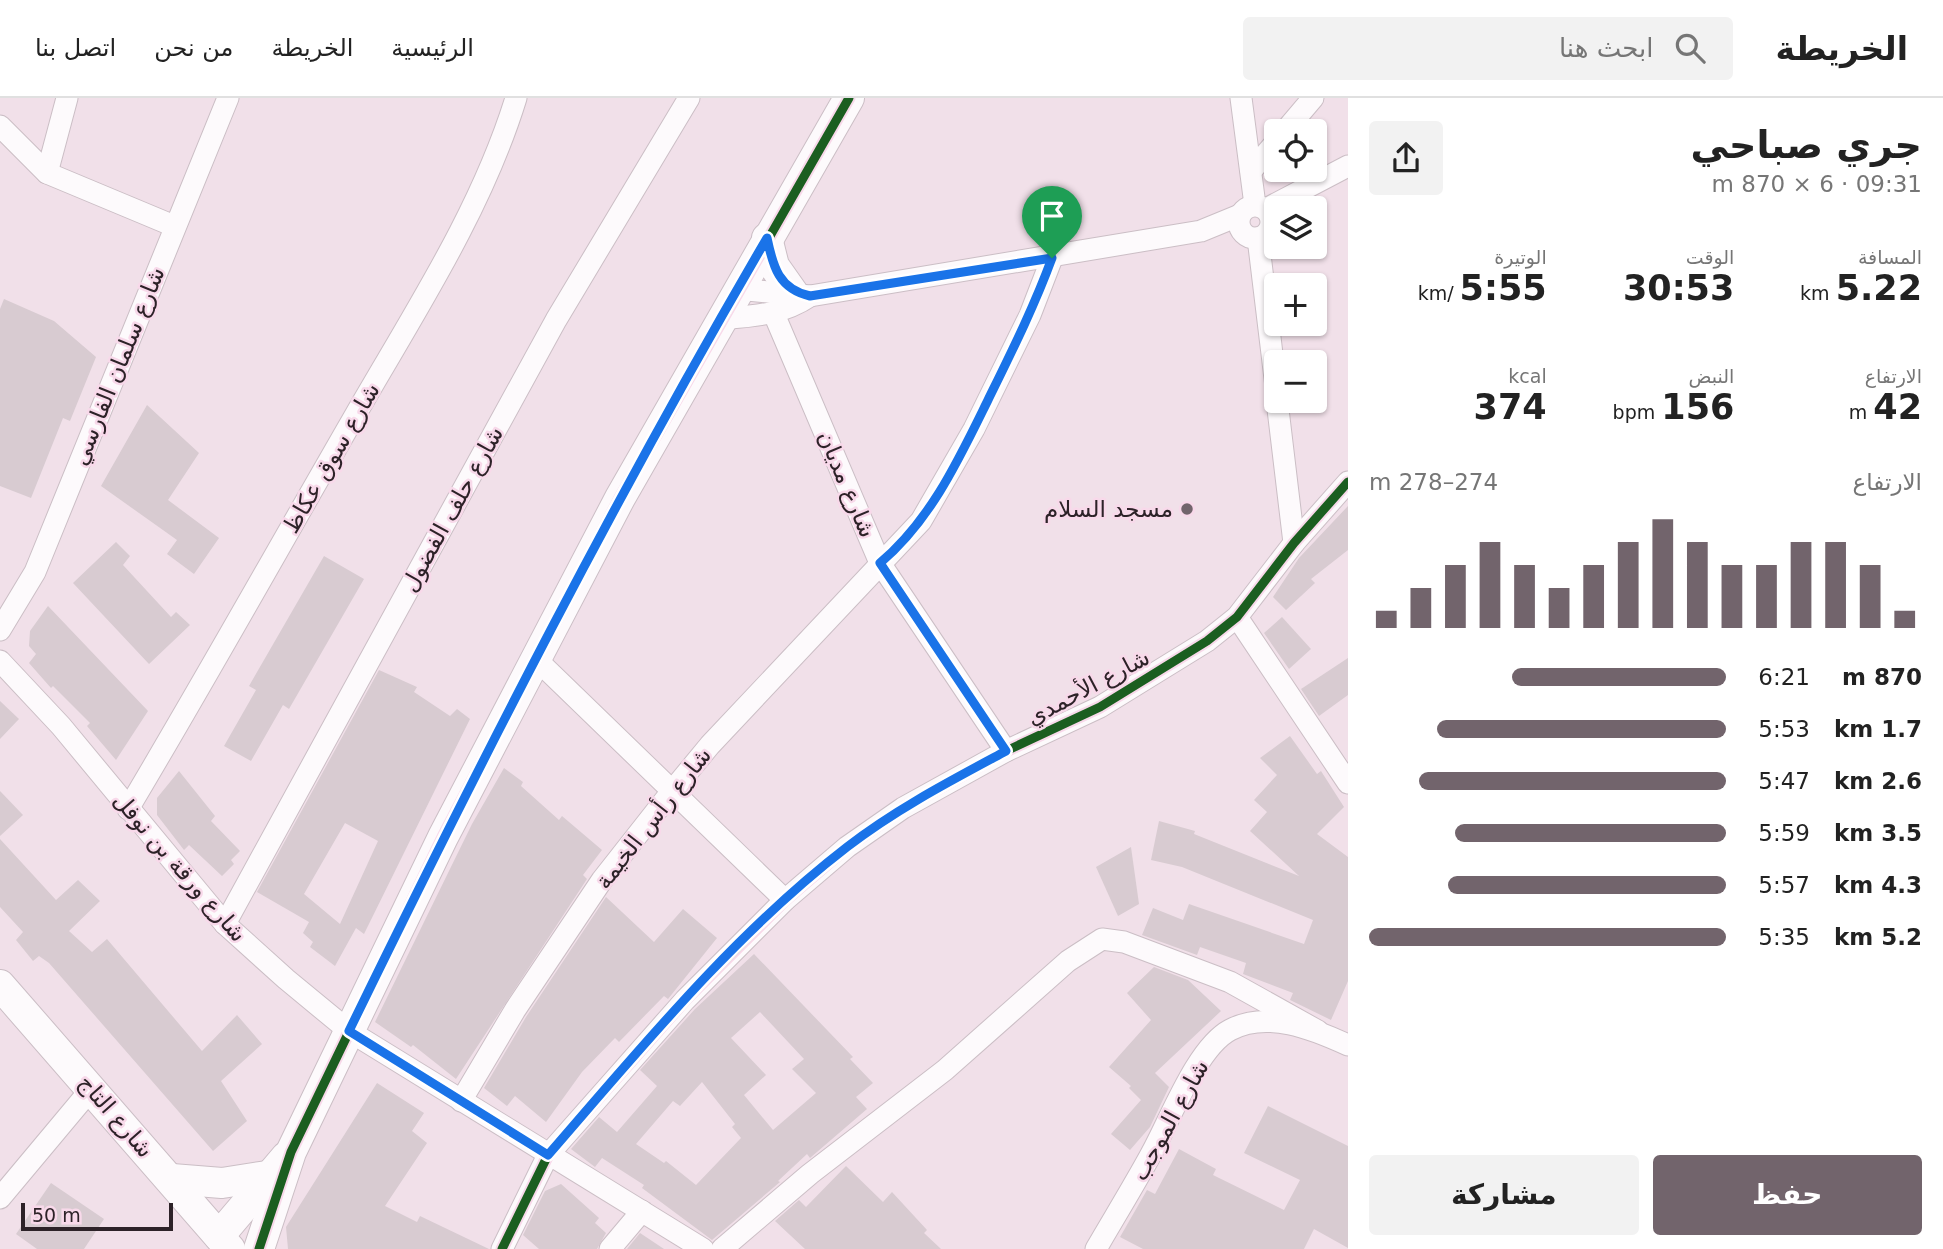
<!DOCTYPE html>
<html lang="ar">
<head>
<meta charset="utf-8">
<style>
  :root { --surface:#fff; --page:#f2f2f2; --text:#222; --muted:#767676; --line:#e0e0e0; --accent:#72646c }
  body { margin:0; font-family:"DejaVu Sans","Noto Naskh Arabic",sans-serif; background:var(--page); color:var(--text); direction:rtl; height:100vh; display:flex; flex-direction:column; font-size:26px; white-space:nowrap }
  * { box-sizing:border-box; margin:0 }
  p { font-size:23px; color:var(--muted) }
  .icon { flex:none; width:38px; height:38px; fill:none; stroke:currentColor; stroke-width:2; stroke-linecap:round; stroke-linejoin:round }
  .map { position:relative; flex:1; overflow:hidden; direction:ltr }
  .details { display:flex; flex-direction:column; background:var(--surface); width:595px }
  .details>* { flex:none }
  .buttons { position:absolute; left:1264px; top:21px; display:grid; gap:14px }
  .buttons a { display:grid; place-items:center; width:63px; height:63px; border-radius:7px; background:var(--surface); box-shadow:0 2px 5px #0004; font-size:35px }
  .scale { position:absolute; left:21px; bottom:18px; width:152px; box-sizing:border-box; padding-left:7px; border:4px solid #2d2228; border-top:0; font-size:19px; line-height:24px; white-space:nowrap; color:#2d2228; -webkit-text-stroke:5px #f8d9ea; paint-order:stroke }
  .pin { position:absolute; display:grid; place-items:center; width:60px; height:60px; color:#fff; margin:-72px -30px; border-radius:50% 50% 50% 0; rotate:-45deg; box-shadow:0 0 7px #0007 }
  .pin .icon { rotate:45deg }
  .round { display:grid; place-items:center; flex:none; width:74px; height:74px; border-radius:7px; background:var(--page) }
  .head { display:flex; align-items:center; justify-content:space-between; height:119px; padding:0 21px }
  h1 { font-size:38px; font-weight:700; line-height:52px }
  .figures { display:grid; grid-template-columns:repeat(3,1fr); gap:10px; height:119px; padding:7px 21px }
  .figures div { display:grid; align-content:center }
  .figures b { font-size:35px; font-weight:700 }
  .figures small { font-size:19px; font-weight:400 }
  .figures p { font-size:19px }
  .chart { height:196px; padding:14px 21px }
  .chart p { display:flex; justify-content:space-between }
  .chart svg { width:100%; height:126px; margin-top:7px; stroke:var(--accent); stroke-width:6 }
  .button { display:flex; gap:14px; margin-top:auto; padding:14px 21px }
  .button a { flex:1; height:80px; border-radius:7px; background:var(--accent); color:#fff; font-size:28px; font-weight:700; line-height:80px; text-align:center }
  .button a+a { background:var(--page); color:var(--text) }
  ul { padding:0 21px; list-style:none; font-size:23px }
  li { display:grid; grid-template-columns:112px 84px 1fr; align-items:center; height:52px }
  li i { height:18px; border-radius:9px; background:var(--accent) }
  header { display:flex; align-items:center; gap:42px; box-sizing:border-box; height:98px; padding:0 35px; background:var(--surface); border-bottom:2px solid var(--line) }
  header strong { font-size:33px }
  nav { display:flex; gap:38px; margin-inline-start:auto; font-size:24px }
  .search { width:490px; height:63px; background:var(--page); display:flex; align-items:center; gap:18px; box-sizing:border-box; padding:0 24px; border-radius:7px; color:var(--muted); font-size:26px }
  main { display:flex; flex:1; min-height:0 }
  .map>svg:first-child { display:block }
  .building { fill:#d8cbd1; fill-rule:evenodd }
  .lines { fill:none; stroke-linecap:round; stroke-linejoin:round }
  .street-casing { stroke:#cbbec5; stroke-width:23 }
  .secondary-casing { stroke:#cbbec5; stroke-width:32 }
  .street { stroke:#fdfafc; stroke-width:21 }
  .secondary { stroke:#fdfafc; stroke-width:30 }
  .cycleway-casing { stroke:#f8d9ea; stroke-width:13 }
  .cycleway { stroke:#1b5e20; stroke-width:9 }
  .route-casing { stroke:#fff; stroke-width:14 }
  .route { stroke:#1a73e8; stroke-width:9 }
  .poi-dot { fill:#72646c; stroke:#f8d9ea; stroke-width:2.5 }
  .labels { text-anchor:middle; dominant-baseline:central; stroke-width:5; stroke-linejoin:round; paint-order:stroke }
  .street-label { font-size:23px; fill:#2d2228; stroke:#f8d9ea }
  .poi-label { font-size:23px; fill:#2d2228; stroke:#f8d9ea; text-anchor:end }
</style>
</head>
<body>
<header>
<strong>الخريطة</strong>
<div class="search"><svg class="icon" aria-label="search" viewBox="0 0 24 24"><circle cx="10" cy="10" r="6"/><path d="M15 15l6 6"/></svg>ابحث هنا</div>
<nav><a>الرئيسية</a><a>الخريطة</a><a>من نحن</a><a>اتصل بنا</a></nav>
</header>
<main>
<section class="details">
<div class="head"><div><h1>جري صباحي</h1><p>09:31 · 6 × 870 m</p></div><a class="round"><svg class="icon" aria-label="share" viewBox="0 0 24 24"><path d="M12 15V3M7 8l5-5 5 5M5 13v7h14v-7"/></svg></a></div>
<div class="figures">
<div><p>المسافة</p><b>5.22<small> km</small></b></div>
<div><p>الوقت</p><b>30:53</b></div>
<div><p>الوتيرة</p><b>5:55<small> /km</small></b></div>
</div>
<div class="figures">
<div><p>الارتفاع</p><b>42<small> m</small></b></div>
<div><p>النبض</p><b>156<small> bpm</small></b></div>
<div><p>kcal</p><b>374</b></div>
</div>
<div class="chart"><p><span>الارتفاع</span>274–278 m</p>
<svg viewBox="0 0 160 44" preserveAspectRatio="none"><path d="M5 44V38M15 44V30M25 44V22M35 44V14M45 44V22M55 44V30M65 44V22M75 44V14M85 44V6M95 44V14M105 44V22M115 44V22M125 44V14M135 44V14M145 44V22M155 44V38"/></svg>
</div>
<ul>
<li><b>870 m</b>6:21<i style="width:60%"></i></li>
<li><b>1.7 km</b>5:53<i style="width:81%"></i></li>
<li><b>2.6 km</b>5:47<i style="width:86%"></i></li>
<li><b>3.5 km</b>5:59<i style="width:76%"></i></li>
<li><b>4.3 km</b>5:57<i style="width:78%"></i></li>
<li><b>5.2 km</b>5:35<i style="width:100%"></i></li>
</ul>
<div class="button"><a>حفظ</a><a>مشاركة</a></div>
</section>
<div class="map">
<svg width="1348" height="1151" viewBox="0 0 1348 1151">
  <rect width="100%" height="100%" fill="#f1e0e9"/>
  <g class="building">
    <path d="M 4,201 L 54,223 L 96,259 L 70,323 L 63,320 L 31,400 L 0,388 L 0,211 Z"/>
    <path d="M 147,307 L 199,355 L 168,402 L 219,440 L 194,476 L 167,456 L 177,442 L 101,388 Z"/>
    <path d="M 1348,408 L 1348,452 L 1311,481 L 1315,485 L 1286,512 L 1273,499 L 1299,460 Z"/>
    <path d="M 116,444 L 130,458 L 123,467 L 171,519 L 176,514 L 190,527 L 149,566 L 73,485 Z"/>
    <path d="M 324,458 L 364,481 L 289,611 L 283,607 L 251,663 L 224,648 L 256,592 L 249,588 Z"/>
    <path d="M 48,508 L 148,613 L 116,662 L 87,628 L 90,625 L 53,588 L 51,590 L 29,565 L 36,556 L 29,548 L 30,533 Z"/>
    <path d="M 1282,519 L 1311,551 L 1289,571 L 1264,535 Z"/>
    <path d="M 1348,560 L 1348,597 L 1319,618 L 1301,591 Z"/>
    <path d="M 379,572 L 417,589 L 414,594 L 450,618 L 457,611 L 470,621 L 364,836 L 356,830 L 335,868 L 310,849 L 313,844 L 303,835 L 309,824 L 257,794 ZM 345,725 L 378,743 L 340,826 L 304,796 Z"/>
    <path d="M 0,603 L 19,621 L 0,641 Z"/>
    <path d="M 1290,638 L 1317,676 L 1321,673 L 1344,709 L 1317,736 L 1348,759 L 1348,883 L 1331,922 L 1290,902 L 1293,895 L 1243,876 L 1246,865 L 1200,849 L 1197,857 L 1142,837 L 1153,810 L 1183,822 L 1189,806 L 1304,846 L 1313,822 L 1182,769 L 1151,762 L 1159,723 L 1195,733 L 1194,736 L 1299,778 L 1250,733 L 1267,714 L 1254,702 L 1277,677 L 1260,660 Z"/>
    <path d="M 504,670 L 523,684 L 521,688 L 559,722 L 562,718 L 602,752 L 583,777 L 587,781 L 456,981 L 413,947 L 411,949 L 375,924 L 472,726 Z"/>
    <path d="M 179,673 L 215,718 L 211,723 L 240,753 L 231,762 L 234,766 L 222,778 L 189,747 L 184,752 L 157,717 L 157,700 Z"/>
    <path d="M 0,693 L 23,717 L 0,738 Z"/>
    <path d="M 0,741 L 56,802 L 78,782 L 100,803 L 69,833 L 92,854 L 107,841 L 202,953 L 237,917 L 262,946 L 221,983 L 247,1023 L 213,1053 L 49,865 L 39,858 L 33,863 L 16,842 L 23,834 L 0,809 Z"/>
    <path d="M 1131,749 L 1139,806 L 1118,818 L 1096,769 Z"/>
    <path d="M 606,799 L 654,844 L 683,811 L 717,840 L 668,901 L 664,898 L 619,944 L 615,940 L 582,974 L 546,1024 L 515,998 L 507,1008 L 484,990 L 526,919 Z"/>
    <path d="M 754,856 L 853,959 L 850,961 L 873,985 L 856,999 L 867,1011 L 810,1060 L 807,1056 L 778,1083 L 780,1084 L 712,1142 L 642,1090 L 644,1087 L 602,1060 L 595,1069 L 571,1051 L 599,1019 L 617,1034 L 657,988 L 640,972 L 695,911 ZM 760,914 L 804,961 L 792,971 L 816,995 L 773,1032 L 744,997 L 766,977 L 731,940 ZM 702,984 L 735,1026 L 732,1029 L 741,1040 L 696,1087 L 666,1063 L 664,1065 L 636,1046 L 673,1003 L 680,1008 Z"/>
    <path d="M 1154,869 L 1188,882 L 1221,913 L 1155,975 L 1169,989 L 1150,1029 L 1130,1052 L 1111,1036 L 1141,1002 L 1129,990 L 1131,988 L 1109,969 L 1151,922 L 1127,895 Z"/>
    <path d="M 377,985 L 424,1015 L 412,1033 L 427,1045 L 385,1108 L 417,1124 L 420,1118 L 489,1151 L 288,1151 L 286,1129 Z"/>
    <path d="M 1268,1008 L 1348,1048 L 1348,1150 L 1314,1131 L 1304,1151 L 1143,1151 L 1120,1139 L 1147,1092 L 1155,1096 L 1179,1051 L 1216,1071 L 1213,1077 L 1284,1112 L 1300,1082 L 1244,1055 Z"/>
    <path d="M 846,1068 L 883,1104 L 892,1094 L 927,1132 L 924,1135 L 941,1151 L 805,1151 L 775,1123 L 799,1102 L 806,1109 Z"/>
    <path d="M 51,1085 L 104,1121 L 84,1151 L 37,1151 L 16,1136 Z"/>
    <path d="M 561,1086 L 599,1120 L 595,1125 L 606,1135 L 597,1151 L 539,1151 L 523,1137 L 545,1093 Z"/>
    <path d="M 640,1135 L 664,1151 L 627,1151 Z"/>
  </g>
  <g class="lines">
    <g class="street-casing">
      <g id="street">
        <path d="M 1241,0 L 1255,107"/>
        <path d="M 0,28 L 47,75 L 174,128"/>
        <path d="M 1285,33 L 1313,0"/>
        <path d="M 1251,73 L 1276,44"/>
        <path d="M 47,75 L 67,0"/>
        <circle cx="1255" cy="124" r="16"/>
        <path d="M 1266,111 L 1348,68"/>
        <path d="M 1258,140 L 1276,289"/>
        <path d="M 737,191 L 810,198 L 1201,133 L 1240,117"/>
        <path d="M 774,216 L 880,465 L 1006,653"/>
        <path d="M 720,221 C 753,218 782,217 810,198"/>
        <path d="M 1277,303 L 1294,445"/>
        <path d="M 1237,519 L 1348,685"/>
        <path d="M 0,532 L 35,474 L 228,0"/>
        <path d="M 536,561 L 785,802"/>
        <path d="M 0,563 L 61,628 L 225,826 L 286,881 L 349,933 L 703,1151"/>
        <path d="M 128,711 C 205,582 278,451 353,321 C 412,218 481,114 516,0"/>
        <path d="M 225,826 L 556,222 L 689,0"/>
        <path d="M 461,1003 L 515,912 L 602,782 L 672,693 L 710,647 L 921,423 L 974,331 L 1030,217 L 1052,160"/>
        <path d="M 0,1100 L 92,990"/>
        <path d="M 502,1151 L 548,1057 L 685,902 L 785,802 L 847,749 L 903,710 L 1006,653 L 1100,609 L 1207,543 L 1237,519 L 1294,445 L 1348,384"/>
        <path d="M 610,1151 L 642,1113"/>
        <path d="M 722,1151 L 810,1076 L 945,972 L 1068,863 L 1102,841 L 1124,844 L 1230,884 L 1318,933"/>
        <path d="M 1096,1151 C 1114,1120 1133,1089 1150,1058 C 1169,1025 1196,950 1230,932 C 1267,912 1313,931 1348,947"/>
      </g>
    </g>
    <g class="secondary-casing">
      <g id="secondary">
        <path d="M 767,140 L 774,168 L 793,195"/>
        <path d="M 0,887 L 230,1151"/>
        <path d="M 172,1081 L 222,1085 L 267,1078"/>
        <path d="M 219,1138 L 286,1059"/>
        <path d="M 259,1151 L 291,1054 L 443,739 L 620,400 L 849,0"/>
      </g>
    </g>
    <use href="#street" class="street"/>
    <use href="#secondary" class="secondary"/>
    <g class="cycleway-casing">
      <g id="cycleway">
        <path d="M 259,1151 L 291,1054 L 443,739 L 620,400 L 849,0"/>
        <path d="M 502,1151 L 548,1057 L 685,902 L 785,802 L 847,749 L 903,710 L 1006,653 L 1100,609 L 1207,543 L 1237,519 L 1294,445 L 1348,384"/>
      </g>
    </g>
    <use href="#cycleway" class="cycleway"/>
  </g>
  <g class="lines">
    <g class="route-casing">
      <path id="route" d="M 767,140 C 773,169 779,191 810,198 L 1052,160 C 1034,209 1011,255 988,302 C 959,361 931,422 880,465 L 1006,653 C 952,682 896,711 847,749 C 734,836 641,950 548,1057 L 349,933 C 480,664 616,398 767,140 Z"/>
    </g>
    <use href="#route" class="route"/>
  </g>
  <circle class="poi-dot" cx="1187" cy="411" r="7"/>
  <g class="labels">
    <g class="street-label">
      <text transform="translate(118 268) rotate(-68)">شارع سلمان الفارسي</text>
      <text transform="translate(331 360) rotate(-60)">شارع سوق عكاظ</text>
      <text transform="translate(847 386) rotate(67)">شارع مديان</text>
      <text transform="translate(452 411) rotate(-61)">شارع حلف الفضول</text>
      <text transform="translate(1088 589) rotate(-28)">شارع الأحمدي</text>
      <text transform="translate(653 720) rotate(-52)">شارع رأس الخيمة</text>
      <text transform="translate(180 769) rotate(49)">شارع ورقة بن نوفل</text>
      <text transform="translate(116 1018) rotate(49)">شارع التاج</text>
      <text transform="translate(1170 1022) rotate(-61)">شارع الموجب</text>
    </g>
    <g class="poi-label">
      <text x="1173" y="411">مسجد السلام</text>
    </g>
  </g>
</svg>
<div class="buttons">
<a><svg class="icon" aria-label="locate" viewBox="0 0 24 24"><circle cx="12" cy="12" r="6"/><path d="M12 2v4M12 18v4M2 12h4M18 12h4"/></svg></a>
<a><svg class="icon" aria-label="layers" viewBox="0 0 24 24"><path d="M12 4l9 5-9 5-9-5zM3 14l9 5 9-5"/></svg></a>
<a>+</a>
<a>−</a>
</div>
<div class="scale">50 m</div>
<div class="pin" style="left:1052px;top:160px;background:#1e9e55"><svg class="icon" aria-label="arrive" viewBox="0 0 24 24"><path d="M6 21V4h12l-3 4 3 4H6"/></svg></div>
</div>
</main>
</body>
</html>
